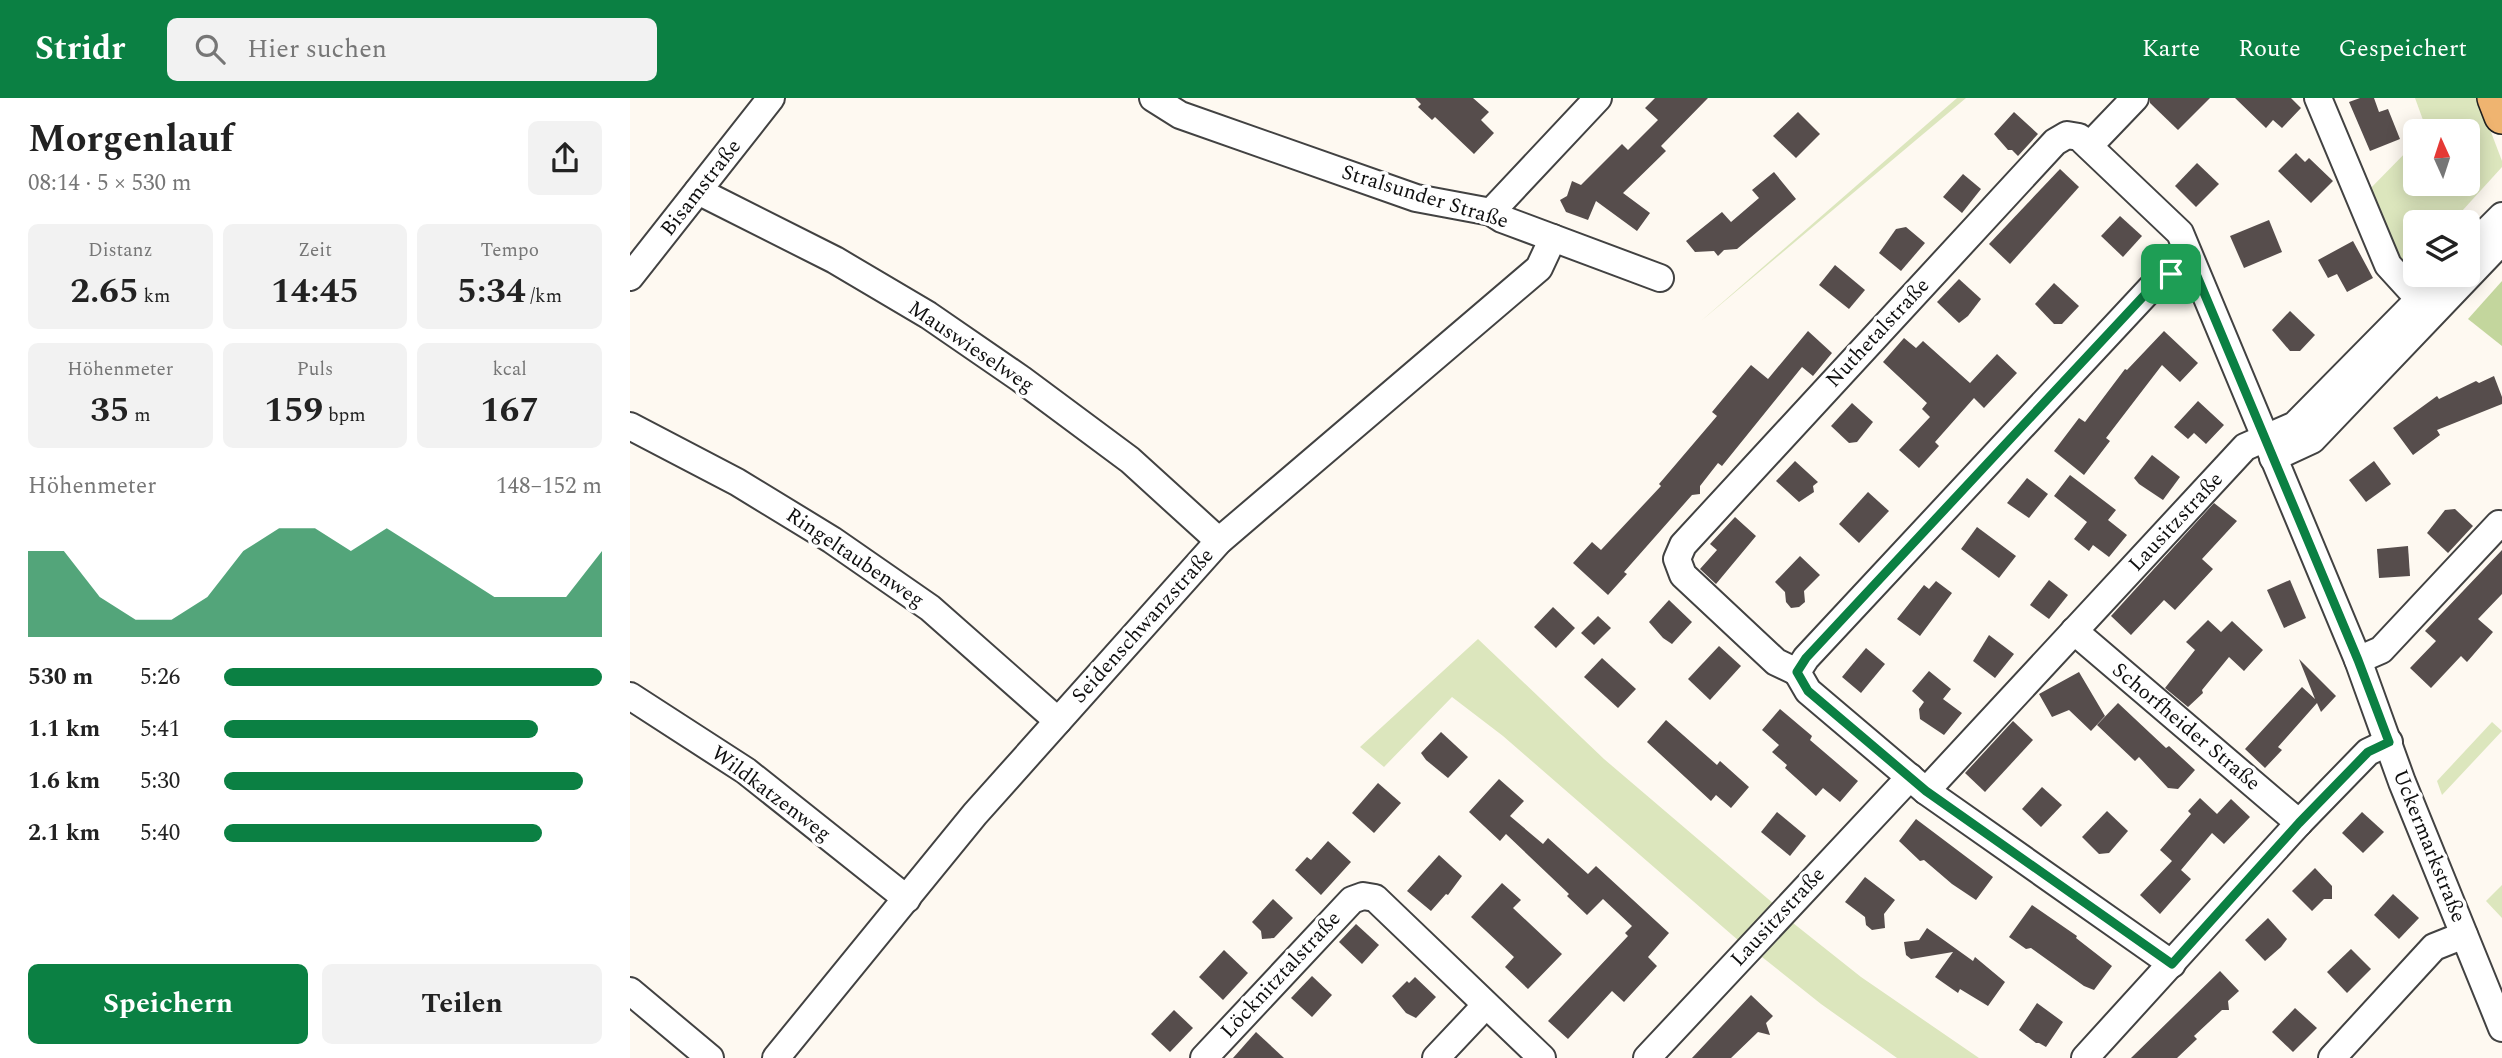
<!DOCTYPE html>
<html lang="de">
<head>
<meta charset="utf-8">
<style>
  :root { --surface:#fff; --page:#f2f2f2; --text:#222; --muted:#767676; --accent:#0b8043 }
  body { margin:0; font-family:Spectral,serif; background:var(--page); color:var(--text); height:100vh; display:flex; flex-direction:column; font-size:26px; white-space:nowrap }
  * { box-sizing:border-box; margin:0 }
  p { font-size:23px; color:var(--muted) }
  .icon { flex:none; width:38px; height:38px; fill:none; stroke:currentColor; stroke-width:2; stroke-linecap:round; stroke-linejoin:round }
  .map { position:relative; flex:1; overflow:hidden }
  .panel { display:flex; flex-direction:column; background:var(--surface); width:630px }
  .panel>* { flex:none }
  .needle { width:46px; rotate:357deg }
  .buttons { position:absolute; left:1773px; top:21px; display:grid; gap:14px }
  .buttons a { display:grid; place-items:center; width:77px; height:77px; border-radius:10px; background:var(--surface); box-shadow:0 4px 18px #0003; font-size:35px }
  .pin { position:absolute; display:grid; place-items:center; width:60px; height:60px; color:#fff; margin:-30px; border-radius:14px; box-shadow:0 4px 10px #0006 }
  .round { display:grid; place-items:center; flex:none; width:74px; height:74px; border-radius:10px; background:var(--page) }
  .headline { display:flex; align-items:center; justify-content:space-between; height:119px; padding:0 28px }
  h1 { font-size:38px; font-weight:700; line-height:52px }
  .stats { display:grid; grid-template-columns:repeat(3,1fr); gap:10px; height:119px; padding:7px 28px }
  .stats div { display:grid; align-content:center; border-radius:10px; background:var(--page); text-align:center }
  .stats b { font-size:35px; font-weight:700 }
  .stats small { font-size:19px; font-weight:400 }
  .stats p { font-size:19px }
  .chart { height:196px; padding:14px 28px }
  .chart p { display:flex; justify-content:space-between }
  .chart svg { width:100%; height:126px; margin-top:7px; fill:var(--accent); opacity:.7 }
  .primary-button { display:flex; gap:14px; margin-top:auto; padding:14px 28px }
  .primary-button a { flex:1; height:80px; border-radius:10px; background:var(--accent); color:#fff; font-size:28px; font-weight:700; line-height:80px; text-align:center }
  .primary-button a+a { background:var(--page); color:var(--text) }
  ul { padding:0 28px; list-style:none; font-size:23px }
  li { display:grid; grid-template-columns:112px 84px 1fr; align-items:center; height:52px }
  li i { height:18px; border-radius:9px; background:var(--accent) }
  header { display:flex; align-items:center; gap:42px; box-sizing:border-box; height:98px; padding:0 35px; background:var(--accent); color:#fff }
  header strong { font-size:33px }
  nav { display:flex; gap:38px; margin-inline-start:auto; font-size:24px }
  .search { width:490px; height:63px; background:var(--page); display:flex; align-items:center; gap:18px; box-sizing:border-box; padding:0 24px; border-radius:10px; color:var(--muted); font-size:26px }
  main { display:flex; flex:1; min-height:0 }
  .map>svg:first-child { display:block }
  .green { fill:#dce6bd }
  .forest { fill:#c3d69d }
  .building { fill:#564d4c }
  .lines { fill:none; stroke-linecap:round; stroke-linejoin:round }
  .minor-casing { stroke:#424242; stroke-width:30 }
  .major-casing { stroke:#202020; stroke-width:38 }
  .minor { stroke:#fff; stroke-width:26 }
  .major { stroke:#efb470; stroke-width:35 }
  .route-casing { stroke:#fff; stroke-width:14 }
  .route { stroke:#0b8043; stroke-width:9 }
  .labels { text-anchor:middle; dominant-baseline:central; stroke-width:7; stroke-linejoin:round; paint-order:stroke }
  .street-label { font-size:21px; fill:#0f0f0f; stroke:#fff }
</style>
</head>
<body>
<header>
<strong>Stridr</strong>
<div class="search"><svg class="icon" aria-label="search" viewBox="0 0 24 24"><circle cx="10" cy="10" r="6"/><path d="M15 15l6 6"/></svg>Hier suchen</div>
<nav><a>Karte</a><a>Route</a><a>Gespeichert</a></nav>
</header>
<main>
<section class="panel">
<div class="headline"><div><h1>Morgenlauf</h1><p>08:14 · 5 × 530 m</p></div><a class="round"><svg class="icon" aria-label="share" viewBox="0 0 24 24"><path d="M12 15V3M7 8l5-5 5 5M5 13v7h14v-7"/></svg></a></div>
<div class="stats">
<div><p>Distanz</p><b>2.65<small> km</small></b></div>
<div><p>Zeit</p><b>14:45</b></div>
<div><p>Tempo</p><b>5:34<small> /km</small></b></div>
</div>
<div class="stats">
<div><p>Höhenmeter</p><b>35<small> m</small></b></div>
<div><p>Puls</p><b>159<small> bpm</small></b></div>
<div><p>kcal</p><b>167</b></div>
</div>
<div class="chart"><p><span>Höhenmeter</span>148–152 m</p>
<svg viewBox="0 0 160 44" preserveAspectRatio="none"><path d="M0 44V14L10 14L20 30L30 38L40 38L50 30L60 14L70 6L80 6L90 14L100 6L110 14L120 22L130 30L140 30L150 30L160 14V44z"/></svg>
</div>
<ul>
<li><b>530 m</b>5:26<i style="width:100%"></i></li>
<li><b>1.1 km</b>5:41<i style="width:83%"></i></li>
<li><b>1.6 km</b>5:30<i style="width:95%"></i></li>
<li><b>2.1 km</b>5:40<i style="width:84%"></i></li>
</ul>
<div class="primary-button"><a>Speichern</a><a>Teilen</a></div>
</section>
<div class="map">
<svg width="1872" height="960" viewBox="0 0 1872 960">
  <rect width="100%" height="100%" fill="#fef9f1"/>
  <g class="green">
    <path d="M 1327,0 L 1336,0 L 1071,223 Z"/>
    <path d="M 1785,0 L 1848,0 L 1872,63 L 1872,69 L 1822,124 L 1785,124 L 1785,162 L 1778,170 L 1763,159 L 1736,95 L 1785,45 L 1785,86 L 1838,86 L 1838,33 L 1797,33 Z"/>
    <path d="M 848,541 L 974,661 L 1144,806 L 1109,843 L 873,638 L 822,599 L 754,669 L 730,649 Z"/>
    <path d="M 1862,624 L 1872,633 L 1812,697 L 1807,683 Z"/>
    <path d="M 1872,787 L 1872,820 L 1856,803 Z"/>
    <path d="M 1163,825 L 1231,879 L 1349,960 L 1267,960 L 1191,906 L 1132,859 Z"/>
  </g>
  <path class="forest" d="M 1872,183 L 1872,248 L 1838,221 Z"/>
  <g class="building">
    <path d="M 785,0 L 843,0 L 859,14 L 851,22 L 864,35 L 844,56 L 805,19 L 802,22 L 788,9 L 791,6 Z"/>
    <path d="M 1025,0 L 1078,0 L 1031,48 L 1036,53 L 993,95 L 1020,115 L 1007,133 L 966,103 L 958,122 L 936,114 L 930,102 L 937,98 L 942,83 L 951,87 L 992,46 L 998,52 L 1028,22 L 1015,10 Z"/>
    <path d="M 1520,0 L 1580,0 L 1548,32 L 1520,5 Z"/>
    <path d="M 1605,0 L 1661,0 L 1671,10 L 1652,30 L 1643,22 L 1636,30 Z"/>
    <path d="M 1730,0 L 1744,0 L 1749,14 L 1758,11 L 1770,41 L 1740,53 L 1719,4 Z"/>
    <path d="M 1168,14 L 1190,36 L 1166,60 L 1143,38 Z"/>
    <path d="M 1384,14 L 1408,36 L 1388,58 L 1382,52 L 1378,52 L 1364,36 Z"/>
    <path d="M 1666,55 L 1675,64 L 1679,60 L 1703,83 L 1681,105 L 1648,73 Z"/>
    <path d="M 1567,65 L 1589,86 L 1566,109 L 1545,88 Z"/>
    <path d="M 1430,71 L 1449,89 L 1380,166 L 1359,146 Z"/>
    <path d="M 1144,74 L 1166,101 L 1107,151 L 1094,152 L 1088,158 L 1084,153 L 1065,154 L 1056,143 L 1092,114 L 1101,124 L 1129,100 L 1122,92 Z"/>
    <path d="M 1333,76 L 1351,91 L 1332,115 L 1313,99 Z"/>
    <path d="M 1490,118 L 1512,138 L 1493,159 L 1471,138 Z"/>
    <path d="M 1639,122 L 1652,154 L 1614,170 L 1600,138 Z"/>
    <path d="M 1276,129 L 1295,145 L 1271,173 L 1249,155 L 1266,131 Z"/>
    <path d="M 1723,143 L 1743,180 L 1717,194 L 1707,176 L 1698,180 L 1688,162 Z"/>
    <path d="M 1205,167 L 1235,192 L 1219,211 L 1189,187 Z"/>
    <path d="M 1329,181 L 1351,201 L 1338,218 L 1329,225 L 1307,204 Z"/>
    <path d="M 1424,185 L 1449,208 L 1432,226 L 1424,226 L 1405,206 Z"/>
    <path d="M 1660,213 L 1685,237 L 1670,253 L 1660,253 L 1642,232 Z"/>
    <path d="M 1178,233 L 1202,255 L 1183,278 L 1172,269 L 1092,368 L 1088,365 L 1070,388 L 1070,396 L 1062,397 L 994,474 L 997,476 L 978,497 L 943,465 L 962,444 L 971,452 L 1031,388 L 1029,386 L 1087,318 L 1082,314 L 1121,267 L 1138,281 Z"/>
    <path d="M 1534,233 L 1568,265 L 1550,284 L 1532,267 L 1476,340 L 1480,343 L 1454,377 L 1424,353 L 1449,320 L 1455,324 L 1495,271 L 1497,272 Z"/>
    <path d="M 1274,240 L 1286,250 L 1293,243 L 1340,285 L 1367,256 L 1387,275 L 1354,310 L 1344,300 L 1305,344 L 1309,348 L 1289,370 L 1269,352 L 1300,319 L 1292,311 L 1297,305 L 1253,264 Z"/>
    <path d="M 1864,278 L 1872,299 L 1872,306 L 1807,332 L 1810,337 L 1783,357 L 1763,330 L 1807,298 L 1809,301 L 1846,283 L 1849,285 Z"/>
    <path d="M 1568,303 L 1594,327 L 1576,346 L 1564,335 L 1558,341 L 1544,329 Z"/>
    <path d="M 1222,305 L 1243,324 L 1227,344 L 1219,345 L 1201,328 Z"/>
    <path d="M 1522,357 L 1550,379 L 1533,402 L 1509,386 L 1504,380 Z"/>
    <path d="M 1165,363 L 1188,384 L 1183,388 L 1184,394 L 1169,404 L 1146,383 Z"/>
    <path d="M 1744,363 L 1761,386 L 1736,404 L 1719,382 Z"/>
    <path d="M 1440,377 L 1486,412 L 1478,422 L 1497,437 L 1479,459 L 1463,447 L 1459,453 L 1444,441 L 1457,424 L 1424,398 Z"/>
    <path d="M 1397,380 L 1418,396 L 1399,420 L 1377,405 Z"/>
    <path d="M 1238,394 L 1259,413 L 1229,445 L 1209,426 Z"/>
    <path d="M 1584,405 L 1607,423 L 1572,461 L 1583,471 L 1545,512 L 1534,502 L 1501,537 L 1481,518 Z"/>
    <path d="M 1825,411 L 1843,428 L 1818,455 L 1797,435 L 1815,412 Z"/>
    <path d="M 1105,419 L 1126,438 L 1086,486 L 1070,471 L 1087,452 L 1080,446 Z"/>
    <path d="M 1347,429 L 1386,458 L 1369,480 L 1331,451 Z"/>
    <path d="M 1778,448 L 1780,478 L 1749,480 L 1747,451 Z"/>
    <path d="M 1872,452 L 1872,496 L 1848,521 L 1863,534 L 1837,564 L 1831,558 L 1801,590 L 1780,570 L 1806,543 L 1795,533 Z"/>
    <path d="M 1170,458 L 1190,477 L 1174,493 L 1175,504 L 1169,509 L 1161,510 L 1156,504 L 1155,494 L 1145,484 Z"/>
    <path d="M 1419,482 L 1438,497 L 1419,521 L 1400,507 Z"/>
    <path d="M 1660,482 L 1676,520 L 1654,530 L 1637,492 Z"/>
    <path d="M 1306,483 L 1322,495 L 1290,538 L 1267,521 L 1294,487 L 1299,491 Z"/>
    <path d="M 1039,502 L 1062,524 L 1042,546 L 1033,540 L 1019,524 Z"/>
    <path d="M 923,509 L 945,530 L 926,550 L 904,529 Z"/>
    <path d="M 968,518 L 981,530 L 964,547 L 951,535 Z"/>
    <path d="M 1578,522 L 1591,534 L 1602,523 L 1633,552 L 1614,573 L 1599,559 L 1572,592 L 1573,595 L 1558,609 L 1535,590 L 1565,552 L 1556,544 Z"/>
    <path d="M 1359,537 L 1384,556 L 1365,580 L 1343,563 Z"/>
    <path d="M 1089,548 L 1111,568 L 1080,602 L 1058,581 Z"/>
    <path d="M 1236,550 L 1255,566 L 1231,595 L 1212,579 Z"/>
    <path d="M 972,560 L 1006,591 L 988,610 L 954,579 Z"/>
    <path d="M 1669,561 L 1706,598 L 1691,614 L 1687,605 L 1648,649 L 1652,652 L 1635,670 L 1615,651 L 1672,589 L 1685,601 Z"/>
    <path d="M 1299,573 L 1321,591 L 1313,601 L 1332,615 L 1314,637 L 1290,621 L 1289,611 L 1294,604 L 1282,593 Z"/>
    <path d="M 1449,574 L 1475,618 L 1461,633 L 1439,612 L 1422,619 L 1409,596 Z"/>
    <path d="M 1488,605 L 1536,650 L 1539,648 L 1565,672 L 1548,691 L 1538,690 L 1509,659 L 1505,663 L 1467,627 Z"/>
    <path d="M 1150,611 L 1182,638 L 1180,642 L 1228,683 L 1210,704 L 1193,690 L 1186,698 L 1155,670 L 1157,667 L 1142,654 L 1149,647 L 1132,632 Z"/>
    <path d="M 1036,622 L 1087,667 L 1090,663 L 1119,689 L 1101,710 L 1086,697 L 1081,703 L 1017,644 Z"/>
    <path d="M 1383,623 L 1403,642 L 1355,694 L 1335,675 Z"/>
    <path d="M 811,634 L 838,659 L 818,680 L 796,662 L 791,655 Z"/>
    <path d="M 869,681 L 894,703 L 880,718 L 913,746 L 918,740 L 958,776 L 966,768 L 1039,835 L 1018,859 L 1027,868 L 994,904 L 982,893 L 938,941 L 918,923 L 998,838 L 995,835 L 1002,828 L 973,801 L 957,817 L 937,798 L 939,796 L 876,736 L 870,743 L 839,714 Z"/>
    <path d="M 748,685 L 771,705 L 744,735 L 722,715 Z"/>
    <path d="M 1412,689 L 1432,707 L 1411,729 L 1392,711 Z"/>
    <path d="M 1570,700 L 1587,716 L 1601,701 L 1620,719 L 1594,746 L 1582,735 L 1551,772 L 1561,781 L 1530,816 L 1510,797 L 1542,763 L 1530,752 L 1561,716 L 1558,713 Z"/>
    <path d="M 1477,713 L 1498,733 L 1479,755 L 1469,756 L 1452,739 Z"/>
    <path d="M 1147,714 L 1176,738 L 1160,758 L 1131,734 Z"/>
    <path d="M 1732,714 L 1754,734 L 1733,755 L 1712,735 Z"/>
    <path d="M 1286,721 L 1363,779 L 1346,802 L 1322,786 L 1294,762 L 1290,763 L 1269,743 Z"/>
    <path d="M 698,743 L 721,764 L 691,797 L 665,772 L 677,759 L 681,762 Z"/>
    <path d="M 809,757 L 832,778 L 818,797 L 816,796 L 801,813 L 777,793 Z"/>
    <path d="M 1685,770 L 1702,788 L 1702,801 L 1694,801 L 1682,813 L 1662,793 Z"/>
    <path d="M 1235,779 L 1265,802 L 1254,816 L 1255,830 L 1242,832 L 1236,827 L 1235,819 L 1215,804 Z"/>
    <path d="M 872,785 L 891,802 L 883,810 L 932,856 L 898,891 L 875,869 L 884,859 L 841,819 Z"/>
    <path d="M 1763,796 L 1789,820 L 1769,841 L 1744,817 Z"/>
    <path d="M 643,801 L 663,820 L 644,840 L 632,841 L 631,833 L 622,824 Z"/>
    <path d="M 1402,807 L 1447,838 L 1446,840 L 1482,868 L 1464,892 L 1454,888 L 1401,850 L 1396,851 L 1379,839 Z"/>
    <path d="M 1638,820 L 1657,841 L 1651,849 L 1635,863 L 1615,842 Z"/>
    <path d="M 726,826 L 749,847 L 732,866 L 709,844 Z"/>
    <path d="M 1297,830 L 1343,863 L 1345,859 L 1375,884 L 1358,908 L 1330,891 L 1328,895 L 1305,879 L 1323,854 L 1281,861 L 1276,857 L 1274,844 L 1289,842 Z"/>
    <path d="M 1721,851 L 1741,871 L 1717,895 L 1697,874 Z"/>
    <path d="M 594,852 L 618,875 L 593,902 L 569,879 Z"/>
    <path d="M 1590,873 L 1609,893 L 1598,903 L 1599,912 L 1592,912 L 1564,938 L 1567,941 L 1547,960 L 1501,960 Z"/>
    <path d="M 682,878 L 702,897 L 682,919 L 661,900 Z"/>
    <path d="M 785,879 L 806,899 L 786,920 L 776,915 L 762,898 L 777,883 L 779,885 Z"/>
    <path d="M 1121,897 L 1143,918 L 1136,925 L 1140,937 L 1128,934 L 1101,960 L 1062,960 Z"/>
    <path d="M 1407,905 L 1433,924 L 1416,949 L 1409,945 L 1406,945 L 1389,932 Z"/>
    <path d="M 1665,910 L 1687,930 L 1663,954 L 1642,934 Z"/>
    <path d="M 544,912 L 563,930 L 540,954 L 521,936 Z"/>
    <path d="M 626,934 L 654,960 L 603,960 Z"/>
  </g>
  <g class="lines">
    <g class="minor-casing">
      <g id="minor">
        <path d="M 523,0 L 550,17 L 786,100 L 861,114 L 872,121 L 1030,180"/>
        <path d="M 1688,0 L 1758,167 L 1789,201"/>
        <path d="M 1459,48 L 1505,0"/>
        <path d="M 68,93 L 205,162 L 298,217 L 391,281 L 500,362 L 589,443"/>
        <path d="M 861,114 L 968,0"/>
        <path d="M 1839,151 L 1872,118"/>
        <path d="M 0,179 L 141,0"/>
        <path d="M 0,328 L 107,384 L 202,442 L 300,510 L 428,623"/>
        <path d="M 1643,360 L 1682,342 L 1872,143"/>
        <path d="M 1444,533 L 1669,725"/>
        <path d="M 1728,562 L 1751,552 L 1869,426"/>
        <path d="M 1167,574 L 1146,564 L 1053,477 L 1047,461 L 1053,447 L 1425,44 L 1437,37 L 1449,39 L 1550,135 L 1728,562 L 1772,684 L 1872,930"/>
        <path d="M 0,598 L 116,673 L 277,801"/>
        <path d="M 1296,693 L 1615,349 L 1665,327 L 1813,177"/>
        <path d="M 1542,866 L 1296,693 L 1178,593 L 1167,574 L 1176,560 L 1522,189 L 1541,176 L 1567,178"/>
        <path d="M 0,893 L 80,960"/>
        <path d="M 146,960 L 345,716 L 589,443 L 909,170 L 923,140"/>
        <path d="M 574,960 L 722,802 L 733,798 L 745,800 L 912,960"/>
        <path d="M 806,960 L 855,908"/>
        <path d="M 1017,960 L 1280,679"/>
        <path d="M 1455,960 L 1669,725 L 1738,654 L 1759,644"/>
        <path d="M 1702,960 L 1804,849 L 1834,837"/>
      </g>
    </g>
    <g class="major-casing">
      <path id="major" d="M 1865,0 L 1872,18"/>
    </g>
    <use href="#minor" class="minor"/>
    <use href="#major" class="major"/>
  </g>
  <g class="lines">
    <g class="route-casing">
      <path id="route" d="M 1541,176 L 1567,178 L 1728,562 L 1759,644 L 1738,654 L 1669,725 L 1542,866 L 1296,693 L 1178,593 L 1167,574 L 1176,560 L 1522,189 Z"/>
    </g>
    <use href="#route" class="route"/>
  </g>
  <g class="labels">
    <g class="street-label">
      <text transform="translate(71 90) rotate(-52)">Bisamstraße</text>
      <text transform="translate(795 99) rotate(17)">Stralsunder Straße</text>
      <text transform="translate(1248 235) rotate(-47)">Nuthetalstraße</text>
      <text transform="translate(341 249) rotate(34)">Mauswieselweg</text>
      <text transform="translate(1546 424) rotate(-47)">Lausitzstraße</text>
      <text transform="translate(225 460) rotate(34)">Ringeltaubenweg</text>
      <text transform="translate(513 528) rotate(-48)">Seidenschwanzstraße</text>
      <text transform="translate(1556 629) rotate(40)">Schorfheider Straße</text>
      <text transform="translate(141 696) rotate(37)">Wildkatzenweg</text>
      <text transform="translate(1799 748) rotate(68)">Uckermarkstraße</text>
      <text transform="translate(1148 819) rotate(-47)">Lausitzstraße</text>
      <text transform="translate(651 877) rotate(-47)">Löcknitztalstraße</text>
    </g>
  </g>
</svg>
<div class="buttons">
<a><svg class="needle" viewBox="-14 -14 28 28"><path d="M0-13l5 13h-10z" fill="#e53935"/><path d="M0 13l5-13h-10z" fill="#767676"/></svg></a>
<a><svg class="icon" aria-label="layers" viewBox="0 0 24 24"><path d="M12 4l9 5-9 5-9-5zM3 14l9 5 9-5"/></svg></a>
</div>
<div class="pin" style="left:1541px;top:176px;background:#1e9e55"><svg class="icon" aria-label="arrive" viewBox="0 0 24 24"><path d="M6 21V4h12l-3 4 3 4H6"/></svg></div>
</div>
</main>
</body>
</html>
